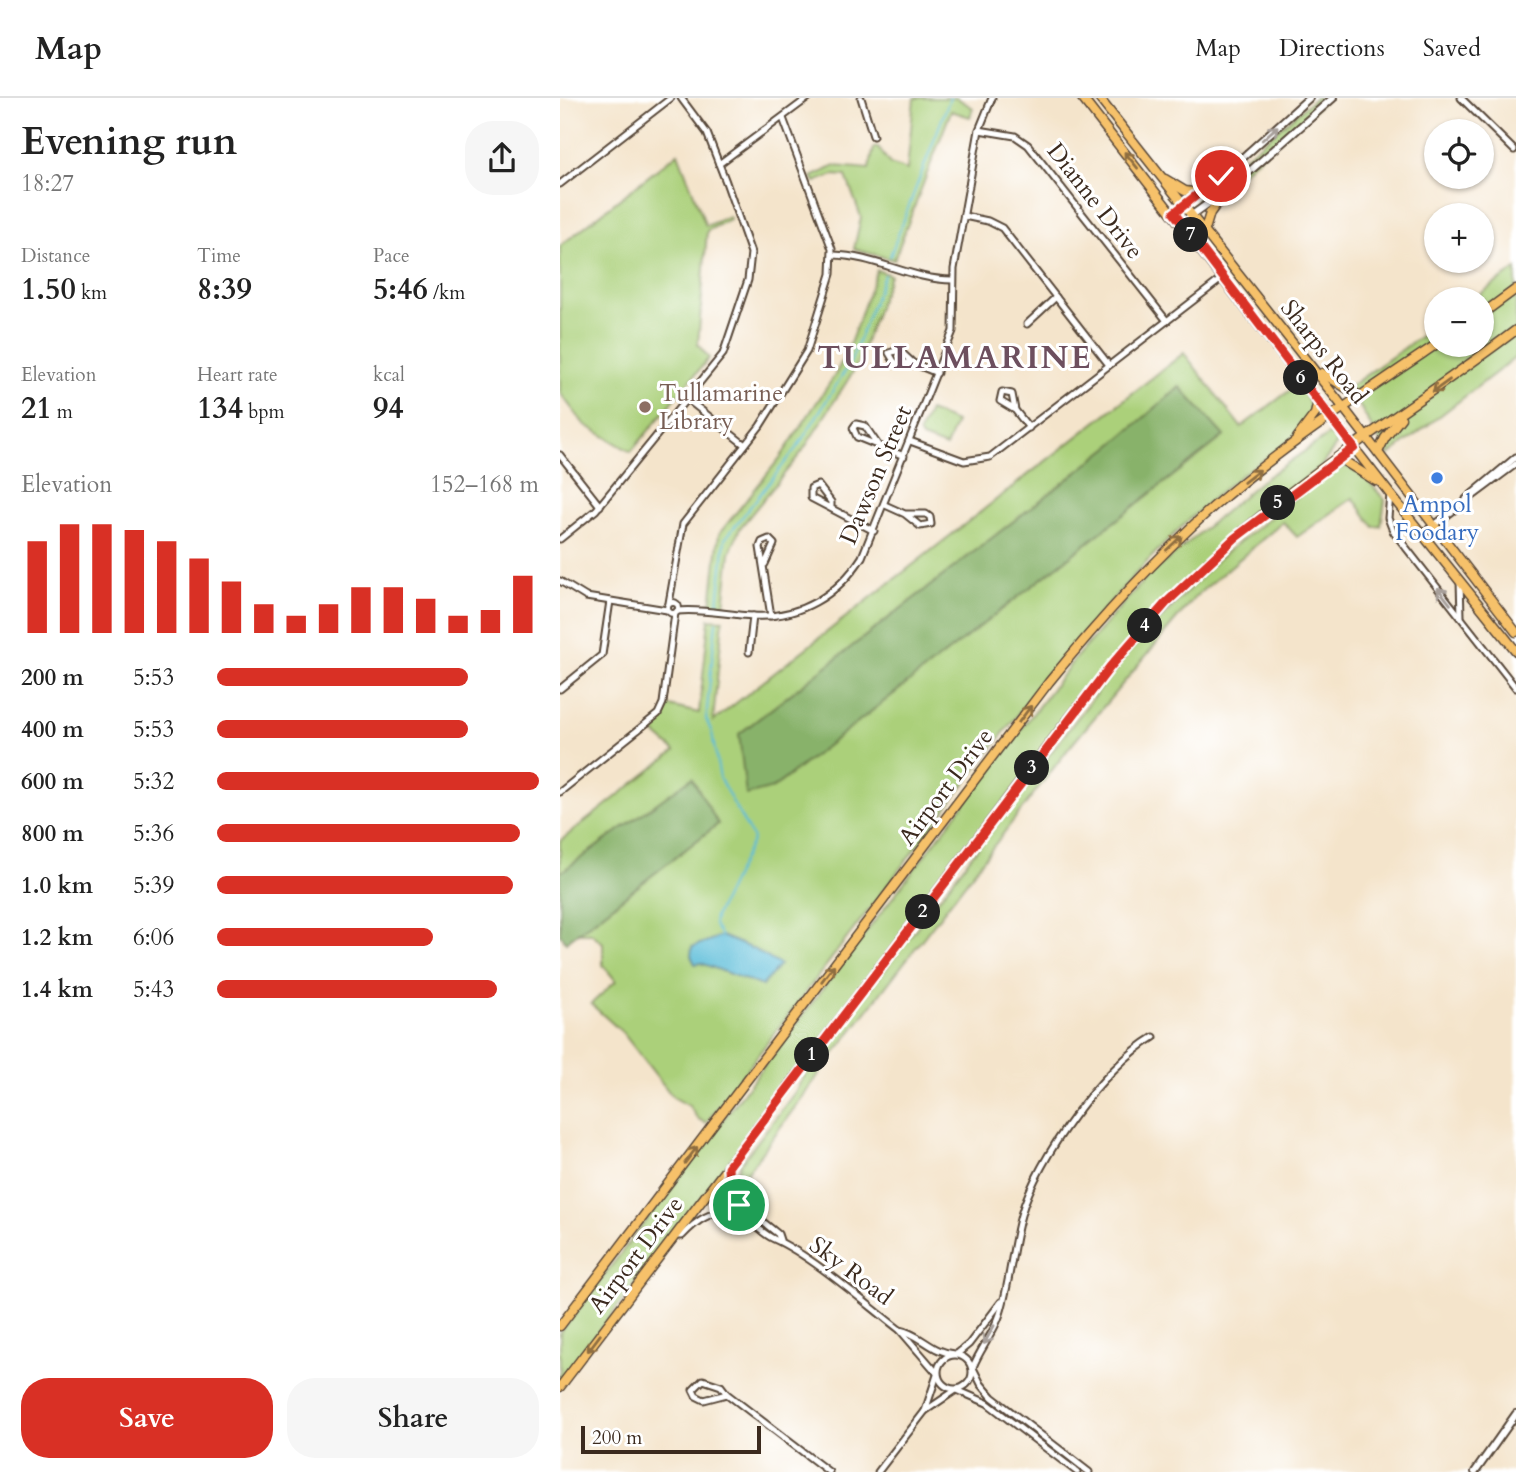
<!DOCTYPE html>
<html lang="en">
<head>
<meta charset="utf-8">
<style>
  :root { --surface:#fff; --page:#f6f6f6; --text:#222; --muted:#767676; --line:#e0e0e0; --accent:#d93025 }
  body { margin:0; font-family:Cardo,serif; background:var(--page); color:var(--text); height:100vh; display:flex; flex-direction:column; font-size:26px; white-space:nowrap }
  * { box-sizing:border-box; margin:0 }
  p { font-size:23px; color:var(--muted) }
  .icon { flex:none; width:38px; height:38px; fill:none; stroke:currentColor; stroke-width:2; stroke-linecap:round; stroke-linejoin:round }
  .map { position:relative; flex:1; overflow:hidden }
  .sheet { display:flex; flex-direction:column; background:var(--surface); width:560px }
  .sheet>* { flex:none }
  .fabs { position:absolute; left:864px; top:21px; display:grid; gap:14px }
  .fabs a { display:grid; place-items:center; width:70px; height:70px; border-radius:50%; background:var(--surface); box-shadow:0 2px 5px #0004; font-size:35px }
  .scale { position:absolute; left:21px; bottom:18px; width:180px; box-sizing:border-box; padding-left:7px; border:4px solid #3b2a1e; border-top:0; font-size:19px; line-height:24px; white-space:nowrap; color:#3b2a1e; -webkit-text-stroke:5px #fff; paint-order:stroke }
  .pin { position:absolute; display:grid; place-items:center; width:60px; height:60px; color:#fff; margin:-30px; border:4px solid #fff; border-radius:50%; box-shadow:0 2px 7px #0007 }
  .km { position:absolute; width:35px; height:35px; margin:-18px; border-radius:50%; background:#222; color:#fff; font-size:19px; line-height:35px; text-align:center }
  .round { display:grid; place-items:center; flex:none; width:74px; height:74px; border-radius:28px; background:var(--page) }
  .headline { display:flex; align-items:center; justify-content:space-between; height:119px; padding:0 21px }
  h1 { font-size:38px; font-weight:800; line-height:52px }
  .metrics { display:grid; grid-template-columns:repeat(3,1fr); gap:10px; height:119px; padding:7px 21px }
  .metrics div { display:grid; align-content:center }
  .metrics b { font-size:30px; font-weight:800 }
  .metrics small { font-size:19px; font-weight:400 }
  .metrics p { font-size:19px }
  .chart { height:196px; padding:14px 21px }
  .chart p { display:flex; justify-content:space-between }
  .chart svg { width:100%; height:126px; margin-top:7px; stroke:var(--accent); stroke-width:6 }
  .button { display:flex; gap:14px; margin-top:auto; padding:14px 21px }
  .button a { flex:1; height:80px; border-radius:28px; background:var(--accent); color:#fff; font-size:28px; font-weight:800; line-height:80px; text-align:center }
  .button a+a { background:var(--page); color:var(--text) }
  ul { padding:0 21px; list-style:none; font-size:23px }
  li { display:grid; grid-template-columns:112px 84px 1fr; align-items:center; height:52px }
  li i { height:18px; border-radius:9px; background:var(--accent) }
  header { display:flex; align-items:center; gap:42px; box-sizing:border-box; height:98px; padding:0 35px; background:var(--surface); border-bottom:2px solid var(--line) }
  header strong { font-size:33px }
  nav { display:flex; gap:38px; margin-inline-start:auto; font-size:24px }
  main { display:flex; flex:1; min-height:0 }
  .map>svg:first-child { display:block }
  .green { fill:#abd07a; stroke:#737d4c; stroke-width:2; fill-rule:evenodd }
  .forest { fill:#88b26a; stroke:#626e44; stroke-width:2 }
  .water { fill:#59bcd8; stroke:#4a737b; stroke-width:2 }
  .lines { fill:none; stroke-linecap:round; stroke-linejoin:round }
  .stream { stroke:#59bcd8; stroke-width:2 }
  .minor-casing { stroke:#574638; stroke-width:9 }
  .tertiary-casing { stroke:#574638; stroke-width:10 }
  .primary-casing { stroke:#574638; stroke-width:11 }
  .minor { stroke:#fff; stroke-width:5 }
  .tertiary { stroke:#fff; stroke-width:6 }
  .primary { stroke:#f6c16b; stroke-width:8 }
  .oneway { stroke:#a79f9a }
  .oneway2 { stroke:#8f6e41 }
  .route-casing { stroke:#fff; stroke-width:14 }
  .route { stroke:#d93025; stroke-width:9 }
  .education-dot { fill:#8d6e63; stroke:#fff; stroke-width:2.5 }
  .shop-dot { fill:#3f7fe0; stroke:#fff; stroke-width:2.5 }
  .labels { text-anchor:middle; dominant-baseline:central; stroke-width:6; stroke-linejoin:round; paint-order:stroke }
  .street-label { font-size:24px; fill:#3b2a1e; stroke:#fff }
  .education-label { font-size:24px; fill:#785e54; stroke:#fff; text-anchor:start }
  .shop-label { font-size:24px; fill:#366cbe; stroke:#fff }
  .district-label { font-size:32px; font-weight:bold; letter-spacing:2px; fill:#6d4f5e; stroke:#fff }
</style>
</head>
<body>
<header>
<strong>Map</strong>
<nav><a>Map</a><a>Directions</a><a>Saved</a></nav>
</header>
<main>
<section class="sheet">
<div class="headline"><div><h1>Evening run</h1><p>18:27</p></div><a class="round"><svg class="icon" aria-label="share" viewBox="0 0 24 24"><path d="M12 15V3M7 8l5-5 5 5M5 13v7h14v-7"/></svg></a></div>
<div class="metrics">
<div><p>Distance</p><b>1.50<small> km</small></b></div>
<div><p>Time</p><b>8:39</b></div>
<div><p>Pace</p><b>5:46<small> /km</small></b></div>
</div>
<div class="metrics">
<div><p>Elevation</p><b>21<small> m</small></b></div>
<div><p>Heart rate</p><b>134<small> bpm</small></b></div>
<div><p>kcal</p><b>94</b></div>
</div>
<div class="chart"><p><span>Elevation</span>152–168 m</p>
<svg viewBox="0 0 160 44" preserveAspectRatio="none"><path d="M5 44V12M15 44V6M25 44V6M35 44V8M45 44V12M55 44V18M65 44V26M75 44V34M85 44V38M95 44V34M105 44V28M115 44V28M125 44V32M135 44V38M145 44V36M155 44V24"/></svg>
</div>
<ul>
<li><b>200 m</b>5:53<i style="width:78%"></i></li>
<li><b>400 m</b>5:53<i style="width:78%"></i></li>
<li><b>600 m</b>5:32<i style="width:100%"></i></li>
<li><b>800 m</b>5:36<i style="width:94%"></i></li>
<li><b>1.0 km</b>5:39<i style="width:92%"></i></li>
<li><b>1.2 km</b>6:06<i style="width:67%"></i></li>
<li><b>1.4 km</b>5:43<i style="width:87%"></i></li>
</ul>
<div class="button"><a>Save</a><a>Share</a></div>
</section>
<div class="map">
<svg width="956" height="1374" viewBox="0 0 956 1374">
  <rect width="100%" height="100%" fill="#fff"/>
  <filter id="ink" filterUnits="userSpaceOnUse"><feTurbulence type="fractalNoise" baseFrequency=".0143" numOctaves="2"/><feDisplacementMap in="SourceGraphic" scale="14" xChannelSelector="R" yChannelSelector="G"/><feConvolveMatrix kernelMatrix="1 2 1 2 8 2 1 2 1" color-interpolation-filters="sRGB"/></filter>
  <filter id="wash" filterUnits="userSpaceOnUse"><feTurbulence type="fractalNoise" baseFrequency=".00686" numOctaves="4" result="noise"/><feDisplacementMap in="SourceGraphic" scale="28" xChannelSelector="R" yChannelSelector="G"/><feGaussianBlur stdDeviation="1.57" result="paint"/><feColorMatrix in="noise" values="0 0 0 0 0 0 0 0 0 0 0 0 0 0 0 0 0 1.4 0 .05"/><feComposite in="paint" operator="in"/></filter>
  <g filter="url(#wash)">
    <rect width="100%" height="100%" fill="#f4e4cb"/>
    <g class="green">
      <path d="M 354,0 L 397,0 L 413,10 L 410,19 L 391,13 L 334,162 L 294,151 L 301,119 L 286,78 L 273,77 L 255,84 L 252,79 L 275,68 L 309,71 L 314,50 L 318,49 L 330,66 L 347,72 Z"/>
      <path d="M 755,0 L 768,0 L 642,109 L 636,101 Z"/>
      <path d="M 118,55 L 146,128 L 169,118 L 170,121 L 147,133 L 138,247 L 149,260 L 71,354 L 24,326 L 0,295 L 0,148 Z"/>
      <path d="M 956,171 L 956,259 L 828,358 L 790,291 L 792,287 L 877,227 L 877,247 L 922,247 L 922,201 L 913,201 Z"/>
      <path d="M 317,172 L 330,177 L 296,269 L 242,354 L 180,430 L 170,455 L 164,508 L 151,507 L 159,436 L 220,360 L 275,277 L 288,251 Z"/>
      <path d="M 624,255 L 681,329 L 737,287 C 745,295 754,307 749,319 C 739,342 704,360 684,375 C 612,429 545,509 487,578 L 146,1025 L 138,1021 L 129,1008 L 113,999 L 62,934 L 31,906 L 56,883 L 43,867 L 43,845 L 31,835 L 18,835 L 158,726 L 131,681 L 0,775 L 0,743 L 115,653 L 91,632 L 104,618 L 109,608 L 139,615 L 149,521 L 163,522 L 153,623 ZM 620,289 L 664,338 L 213,690 L 179,636 L 552,347 Z"/>
      <path d="M 369,313 L 396,324 L 386,349 L 362,340 L 359,335 Z"/>
      <path d="M 770,336 L 777,346 L 761,368 L 678,434 L 558,555 L 0,1284 L 0,1235 L 517,558 L 585,481 L 701,383 Z"/>
      <path d="M 787,368 L 804,378 L 825,402 L 821,428 L 814,429 L 793,400 L 737,439 L 723,424 L 635,499 L 509,650 L 277,952 L 186,1076 L 190,1097 L 188,1108 C 175,1093 172,1082 181,1065 L 235,994 L 249,970 L 564,559 L 659,460 L 770,372 Z"/>
    </g>
    <g class="forest">
      <path d="M 620,289 L 664,338 L 213,690 L 186,697 L 179,636 L 552,347 Z"/>
      <path d="M 132,680 L 158,726 L 6,844 L 0,836 L 0,775 Z"/>
    </g>
    <path class="water" d="M 161,838 L 193,851 L 220,867 L 202,888 L 141,865 L 135,866 L 131,858 L 132,849 Z"/>
    <g class="lines">
      <g class="stream">
        <path d="M 330,158 L 390,0"/>
        <path d="M 158,505 L 165,441 L 238,348 L 290,265 L 324,177"/>
        <path d="M 156,524 L 146,621 L 152,635 L 160,681 L 193,741 L 155,819 L 154,827 L 161,838"/>
      </g>
    </g>
  </g>
  <g filter="url(#ink)">
    <g class="lines">
      <g class="minor-casing">
        <g id="minor">
          <path d="M 301,0 L 313,38"/>
          <path d="M 901,0 L 954,52"/>
          <path d="M 419,32 L 455,38 L 468,47 L 607,223"/>
          <path d="M 159,66 L 248,0"/>
          <path d="M 0,86 L 111,0"/>
          <path d="M 404,118 L 428,123 L 442,130 L 549,267"/>
          <path d="M 274,157 C 315,158 352,182 393,182"/>
          <path d="M 467,226 L 496,199"/>
          <path d="M 353,265 L 335,265 L 329,255 L 339,252 L 353,265 L 377,275"/>
          <path d="M 127,301 L 185,347"/>
          <path d="M 455,312 L 452,296 L 442,294 L 440,303 L 455,312 L 469,330"/>
          <path d="M 350,343 L 404,363 L 430,359 L 664,179"/>
          <path d="M 318,347 L 305,328 L 296,326 L 293,330 L 297,339 L 344,358"/>
          <path d="M 0,357 L 40,408"/>
          <path d="M 830,396 L 828,420 L 833,433 L 956,590"/>
          <path d="M 906,401 L 956,359"/>
          <path d="M 325,407 L 345,416 L 360,428 L 371,426 L 370,419 L 366,416 L 345,416"/>
          <path d="M 271,409 L 271,404 L 258,387 L 251,390 L 251,400 L 314,433"/>
          <path d="M 862,436 L 956,366"/>
          <path d="M 0,441 L 36,412 L 163,256 L 188,182 L 191,155 L 166,84 L 147,35 L 121,0"/>
          <path d="M 205,466 L 214,446 L 209,441 L 202,444 L 200,449 L 211,518"/>
          <path d="M 0,483 L 26,499 L 107,512"/>
          <path d="M 900,483 L 901,518"/>
          <circle cx="113" cy="510" r="5.5"/>
          <path d="M 109,505 L 123,426 L 200,328 L 247,253 L 271,176 L 272,151 L 223,20"/>
          <path d="M 117,513 C 142,510 167,517 193,518 C 239,521 278,497 302,459 L 393,233 L 394,171 L 419,32 L 432,0"/>
          <path d="M 189,554 L 193,518"/>
          <path d="M 0,591 L 42,557 L 50,503"/>
          <path d="M 0,694 L 98,616 L 103,605 L 115,515"/>
          <path d="M 168,1069 L 171,1098 L 218,1136 L 220,1142"/>
          <path d="M 116,1138 L 122,1138 C 136,1123 151,1111 173,1116 C 190,1119 199,1134 214,1141 C 252,1158 305,1205 340,1232 C 361,1236 372,1255 395,1256"/>
          <path d="M 340,1232 L 377,1275"/>
          <path d="M 397,1256 L 409,1246 L 441,1204"/>
          <circle cx="395" cy="1274" r="17"/>
          <path d="M 413,1269 C 420,1251 434,1235 440,1216 C 450,1185 452,1149 461,1117 C 477,1060 543,969 594,939"/>
          <path d="M 413,1270 L 421,1286 L 432,1299 L 529,1374"/>
          <path d="M 397,1292 L 427,1305 L 517,1374"/>
          <path d="M 167,1296 L 144,1302 L 136,1298 L 133,1292 L 143,1282 L 161,1288 L 167,1296 L 269,1374"/>
          <path d="M 365,1313 L 377,1277"/>
          <path d="M 318,1374 L 365,1313 L 396,1292"/>
        </g>
      </g>
      <g class="tertiary-casing">
        <g id="tertiary">
          <path d="M 614,115 L 680,62 L 749,0"/>
          <path d="M 621,125 L 674,87 L 773,0"/>
          <path d="M 915,1374 L 956,1316"/>
        </g>
      </g>
      <g class="primary-casing">
        <g id="primary">
          <path d="M 522,0 L 830,396 L 956,553"/>
          <path d="M 539,0 L 776,300 L 956,534"/>
          <path d="M 605,81 L 625,93 L 640,95"/>
          <path d="M 644,135 L 650,115 L 665,94"/>
          <path d="M 922,216 L 956,191"/>
          <path d="M 762,275 L 801,299"/>
          <path d="M 737,340 L 755,316 L 758,303"/>
          <path d="M 818,354 L 825,340 L 841,320"/>
          <path d="M 779,360 L 816,383"/>
          <path d="M 0,1228 L 489,584 C 540,521 593,463 653,409 C 722,349 801,297 877,246"/>
          <path d="M 0,1289 L 500,632 C 562,552 628,476 707,413 C 787,348 874,294 956,232"/>
        </g>
      </g>
      <use href="#minor" class="minor"/>
      <use href="#tertiary" class="tertiary"/>
      <use href="#primary" class="primary"/>
    </g>
    <defs><path id="oneway-shaft" d="M-6 0H5M1.5-3L5.5 0L1.5 3" fill="none" stroke-width="1.6" stroke-linecap="round" stroke-linejoin="round" transform="scale(1.75)"/></defs>
    <g class="oneway">
      <use href="#oneway-shaft" transform="translate(710 35) rotate(-42)"/>
      <use href="#oneway-shaft" transform="translate(884 498) rotate(-128)"/>
      <use href="#oneway-shaft" transform="translate(429 1237) rotate(119)"/>
    </g>
    <g class="oneway2">
      <use href="#oneway-shaft" transform="translate(571 62) rotate(-129)"/>
      <use href="#oneway-shaft" transform="translate(881 288) rotate(144)"/>
      <use href="#oneway-shaft" transform="translate(692 378) rotate(-38)"/>
      <use href="#oneway-shaft" transform="translate(614 445) rotate(-43)"/>
      <use href="#oneway-shaft" transform="translate(465 616) rotate(-53)"/>
      <use href="#oneway-shaft" transform="translate(268 875) rotate(-53)"/>
      <use href="#oneway-shaft" transform="translate(131 1057) rotate(-53)"/>
      <use href="#oneway-shaft" transform="translate(34 1245) rotate(127)"/>
    </g>
  </g>
  <g class="lines" filter="url(#ink)">
    <g class="route-casing">
      <path id="route" d="M 179,1107 L 169,1093 L 168,1069 L 550,569 L 606,505 L 675,440 L 794,350 L 614,115 L 661,78"/>
    </g>
    <use href="#route" class="route"/>
  </g>
  <circle class="education-dot" cx="85" cy="309" r="7"/>
  <circle class="shop-dot" cx="877" cy="380" r="7"/>
  <g class="labels">
    <g class="street-label">
      <text transform="translate(535 103) rotate(52)">Dianne Drive</text>
      <text transform="translate(764 254) rotate(52)">Sharps Road</text>
      <text transform="translate(316 377) rotate(-67)">Dawson Street</text>
      <text transform="translate(386 689) rotate(-53)">Airport Drive</text>
      <text transform="translate(76 1157) rotate(-53)">Airport Drive</text>
      <text transform="translate(291 1173) rotate(37)">Sky Road</text>
    </g>
    <g class="education-label">
      <text x="99" y="295">Tullamarine<tspan x="99" dy="28">Library</tspan></text>
    </g>
    <g class="shop-label">
      <text x="877" y="406">Ampol<tspan x="877" dy="28">Foodary</tspan></text>
    </g>
    <g class="district-label">
      <text x="395" y="260">TULLAMARINE</text>
    </g>
  </g>
</svg>
<div class="fabs">
<a><svg class="icon" aria-label="locate" viewBox="0 0 24 24"><circle cx="12" cy="12" r="6"/><path d="M12 2v4M12 18v4M2 12h4M18 12h4"/></svg></a>
<a>+</a>
<a>−</a>
</div>
<div class="scale">200 m</div>
<div class="pin" style="left:179px;top:1107px;background:#1e9e55"><svg class="icon" aria-label="arrive" viewBox="0 0 24 24"><path d="M6 21V4h12l-3 4 3 4H6"/></svg></div>
<div class="pin" style="left:661px;top:78px;background:#d93025"><svg class="icon" aria-label="check" viewBox="0 0 24 24"><path d="M5 12l5 5 9-10"/></svg></div>
<b class="km" style="left:252px;top:957px">1</b>
<b class="km" style="left:363px;top:814px">2</b>
<b class="km" style="left:472px;top:670px">3</b>
<b class="km" style="left:585px;top:528px">4</b>
<b class="km" style="left:718px;top:405px">5</b>
<b class="km" style="left:741px;top:280px">6</b>
<b class="km" style="left:631px;top:137px">7</b>
</div>
</main>
</body>
</html>
